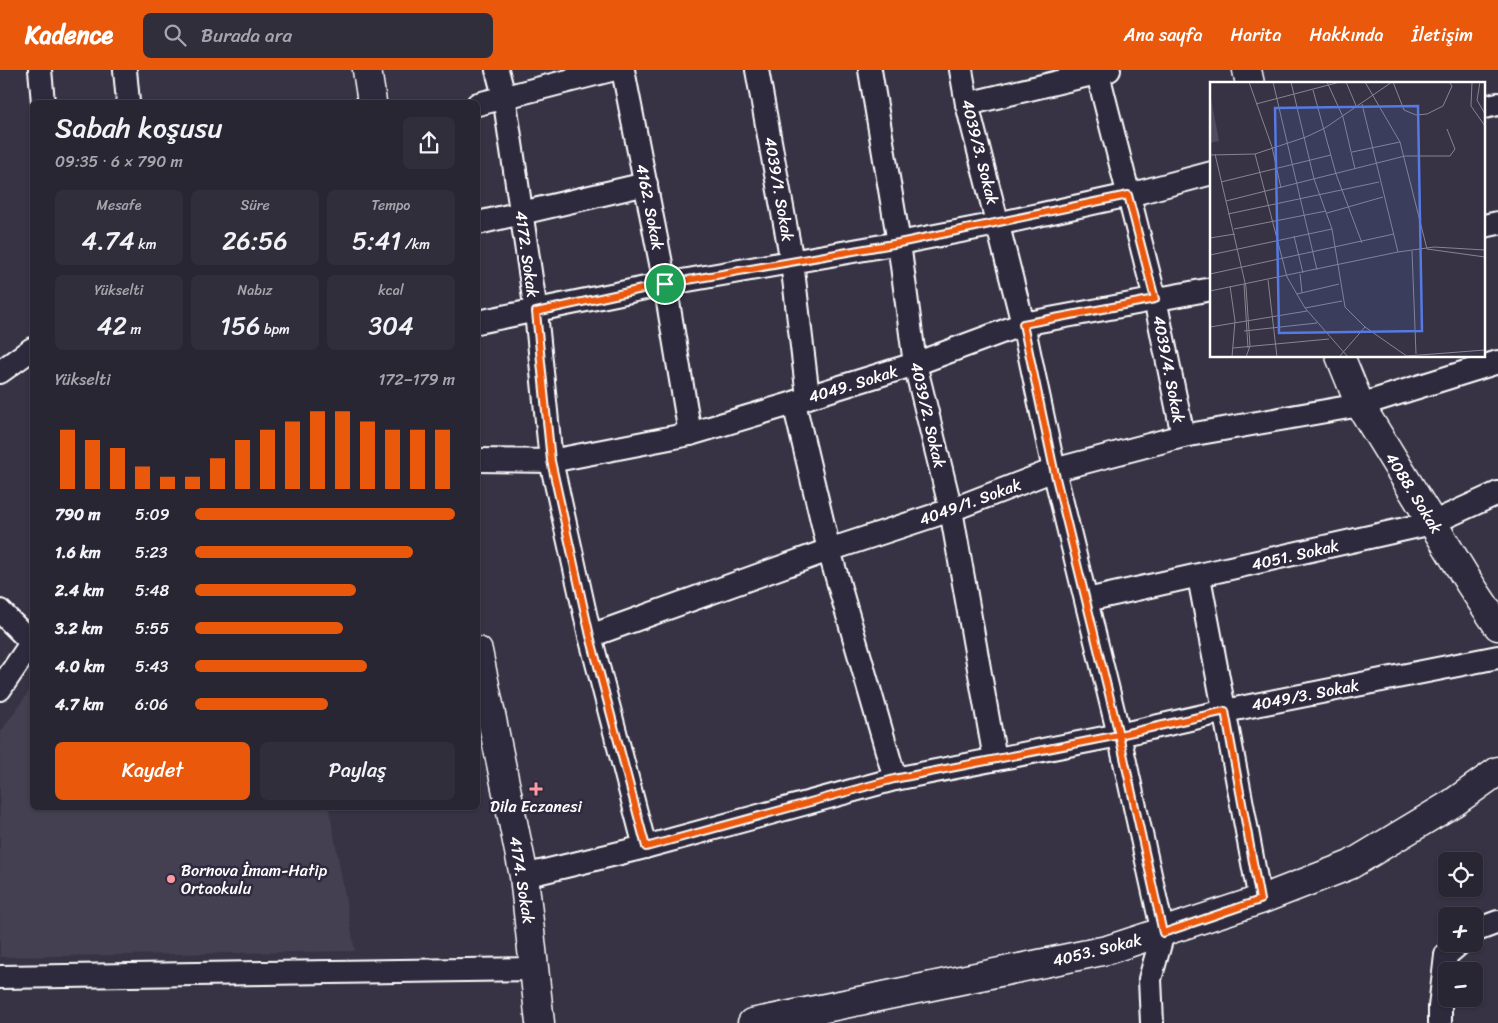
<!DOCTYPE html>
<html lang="tr">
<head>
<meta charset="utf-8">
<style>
  :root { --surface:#292634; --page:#312e3c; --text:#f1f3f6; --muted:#a5a5ac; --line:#45434f; --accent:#ea580c }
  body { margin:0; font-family:Sriracha,sans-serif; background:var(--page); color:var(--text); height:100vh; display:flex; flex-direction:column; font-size:19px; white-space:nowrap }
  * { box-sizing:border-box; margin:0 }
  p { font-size:16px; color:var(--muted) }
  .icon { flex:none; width:28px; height:28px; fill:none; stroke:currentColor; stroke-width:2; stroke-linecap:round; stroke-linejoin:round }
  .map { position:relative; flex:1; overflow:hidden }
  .drawer { position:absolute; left:30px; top:30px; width:450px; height:710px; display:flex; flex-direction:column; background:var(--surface); border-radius:8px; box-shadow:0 1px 4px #0004,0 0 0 1px var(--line) }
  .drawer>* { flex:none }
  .controls { position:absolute; left:1438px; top:782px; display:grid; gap:10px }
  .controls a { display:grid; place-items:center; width:45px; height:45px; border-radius:8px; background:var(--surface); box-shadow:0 1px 4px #0004,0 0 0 1px var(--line); font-size:25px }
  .pin { position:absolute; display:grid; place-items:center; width:42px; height:42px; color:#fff; margin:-21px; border:2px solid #fff; border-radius:50%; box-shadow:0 1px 5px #0007 }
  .round { display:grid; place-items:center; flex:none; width:52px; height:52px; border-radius:8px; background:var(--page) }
  .head { display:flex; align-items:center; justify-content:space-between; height:85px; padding:0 25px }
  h1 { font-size:28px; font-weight:600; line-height:38px }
  .stats { display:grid; grid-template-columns:repeat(3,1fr); gap:8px; height:85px; padding:5px 25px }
  .stats div { display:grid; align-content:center; border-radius:8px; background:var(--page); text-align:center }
  .stats b { font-size:25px; font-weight:600 }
  .stats small { font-size:14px; font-weight:400 }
  .stats p { font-size:14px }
  .chart { height:140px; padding:10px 25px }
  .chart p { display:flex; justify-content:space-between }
  .chart svg { width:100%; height:90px; margin-top:5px; stroke:var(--accent); stroke-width:6 }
  .primary-button { display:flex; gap:10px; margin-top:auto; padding:10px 25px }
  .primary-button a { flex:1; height:58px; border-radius:8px; background:var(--accent); color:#fff; font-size:20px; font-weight:600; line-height:58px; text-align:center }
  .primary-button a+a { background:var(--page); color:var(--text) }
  ul { padding:0 25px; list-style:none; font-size:16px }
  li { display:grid; grid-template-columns:80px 60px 1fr; align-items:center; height:38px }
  li i { height:12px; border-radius:6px; background:var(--accent) }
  header { display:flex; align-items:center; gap:30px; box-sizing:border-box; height:70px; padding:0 25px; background:var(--accent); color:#fff }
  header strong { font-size:24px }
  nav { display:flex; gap:28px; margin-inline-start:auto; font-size:18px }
  .search { width:350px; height:45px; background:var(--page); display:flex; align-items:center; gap:12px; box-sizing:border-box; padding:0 18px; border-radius:8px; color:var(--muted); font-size:19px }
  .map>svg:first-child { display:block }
  .built { fill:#444051 }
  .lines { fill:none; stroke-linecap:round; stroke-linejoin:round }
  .street-casing { stroke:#fff; stroke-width:26 }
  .secondary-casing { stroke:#fff; stroke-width:31 }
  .street { stroke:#2f2a3d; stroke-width:22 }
  .secondary { stroke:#2f2a3d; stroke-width:28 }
  .route-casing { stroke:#fff; stroke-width:10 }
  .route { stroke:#ea580c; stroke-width:6 }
  .poi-dot { fill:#ff9aa2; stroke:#2f2a3d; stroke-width:2 }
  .labels { text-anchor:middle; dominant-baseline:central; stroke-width:5; stroke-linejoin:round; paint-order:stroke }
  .street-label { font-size:16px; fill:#fff; stroke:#2f2a3d }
  .poi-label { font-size:16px; fill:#fff; stroke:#2f2a3d }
  .inset-road { fill:none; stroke:#87858f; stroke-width:1 }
  .view { fill:#567ae2; fill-opacity:0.15; stroke:#567ae2; stroke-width:2.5 }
  .inset-edge { fill:none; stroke:#fff; stroke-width:2.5 }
</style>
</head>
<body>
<header>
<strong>Kadence</strong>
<div class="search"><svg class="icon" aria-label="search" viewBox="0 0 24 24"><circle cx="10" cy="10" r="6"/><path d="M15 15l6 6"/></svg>Burada ara</div>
<nav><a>Ana sayfa</a><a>Harita</a><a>Hakkında</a><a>İletişim</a></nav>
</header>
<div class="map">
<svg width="1498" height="953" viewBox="0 0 1498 953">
  <rect width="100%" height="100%" fill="#373345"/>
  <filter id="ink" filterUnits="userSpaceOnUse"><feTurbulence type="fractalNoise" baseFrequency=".02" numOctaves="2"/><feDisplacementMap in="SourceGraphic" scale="10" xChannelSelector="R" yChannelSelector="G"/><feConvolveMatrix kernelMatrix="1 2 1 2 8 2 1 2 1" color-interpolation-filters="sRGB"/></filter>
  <g filter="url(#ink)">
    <path class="built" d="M 32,617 L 32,738 L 329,738 L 355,881 L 0,887 L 0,663 Z"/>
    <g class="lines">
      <g class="street-casing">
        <g id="street">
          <path d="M 40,0 L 43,32"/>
          <path d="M 125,0 L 128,32"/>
          <path d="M 497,0 L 504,26 L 536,242 L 551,391 L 590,566 L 645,777"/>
          <path d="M 623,0 L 665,214 L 690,364"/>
          <path d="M 757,0 L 792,192 L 808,327"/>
          <path d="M 870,0 L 899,173 L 915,294 L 951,440 L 995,689"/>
          <path d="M 961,0 L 967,34 L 1023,254 L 1054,400 L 1119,665 L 1163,863 L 1150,909 L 1152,953"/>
          <path d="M 1097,0 L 1155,229 L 1183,366"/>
          <path d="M 478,34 L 611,0"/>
          <path d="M 967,34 L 1109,0"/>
          <path d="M 1484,37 L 1498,34"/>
          <path d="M 478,153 L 646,114"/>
          <path d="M 1484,156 L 1498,153"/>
          <path d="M 478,252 L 665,214 L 899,173 L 997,154 L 1129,125 L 1212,103"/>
          <path d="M 0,302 L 32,279"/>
          <path d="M 794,333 L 829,480 L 895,709"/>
          <path d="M 478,390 L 551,391 L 690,364 L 794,333 L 808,327 L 915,294 L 1023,254 L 1212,219"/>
          <path d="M 1199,507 L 1260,830"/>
          <path d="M 1087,530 L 1432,453 L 1498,423"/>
          <path d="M 0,541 L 32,573"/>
          <path d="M 590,566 L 829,480 L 951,440 L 1054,400 L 1183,366 L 1360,335 L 1498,292"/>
          <path d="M 0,619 L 32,572"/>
          <path d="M 524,806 L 645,777 L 895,709 L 1119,665 L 1225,641 L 1498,587"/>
          <path d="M 1474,861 L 1498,852"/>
          <path d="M 0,907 L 533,899"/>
          <path d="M 1440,953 L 1440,937 L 1446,885 L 1459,874"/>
        </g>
      </g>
      <g class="secondary-casing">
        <g id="secondary">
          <path d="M 367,0 L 372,32"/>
          <path d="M 1247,0 L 1250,14"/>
          <path d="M 1340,286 L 1360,335 L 1470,514 L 1498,556"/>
          <path d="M 478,581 L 524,806 L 540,953"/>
          <path d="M 752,953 L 1107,880 L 1260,830 L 1350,795 L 1453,733 L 1498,701"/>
        </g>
      </g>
      <use href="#street" class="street"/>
      <use href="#secondary" class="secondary"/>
    </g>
  </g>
  <g class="lines" filter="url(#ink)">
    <g class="route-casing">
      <path id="route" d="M 665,214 L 536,242 L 551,391 L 590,566 L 646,777 L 894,709 L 1119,665 L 1225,641 L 1260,830 L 1163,863 L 1119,665 L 1054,400 L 1023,254 L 1155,229 L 1128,125 L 899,173 L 665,214"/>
    </g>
    <use href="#route" class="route"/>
  </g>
  <g class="poi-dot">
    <path d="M533.5 711.5h5v5h5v5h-5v5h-5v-5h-5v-5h5z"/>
    <circle cx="171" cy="809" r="5"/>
  </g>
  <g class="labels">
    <g class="street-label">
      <text transform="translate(980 82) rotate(76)">4039/3. Sokak</text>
      <text transform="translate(779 119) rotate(80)">4039/1. Sokak</text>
      <text transform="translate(650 137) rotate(79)">4162. Sokak</text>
      <text transform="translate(527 184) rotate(82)">4172. Sokak</text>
      <text transform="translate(1169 299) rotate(79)">4039/4. Sokak</text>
      <text transform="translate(853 314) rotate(-17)">4049. Sokak</text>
      <text transform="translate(928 345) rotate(77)">4039/2. Sokak</text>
      <text transform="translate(1414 423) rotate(58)">4088. Sokak</text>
      <text transform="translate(970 432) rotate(-20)">4049/1. Sokak</text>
      <text transform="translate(1295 485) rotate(-13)">4051. Sokak</text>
      <text transform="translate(1305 625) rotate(-11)">4049/3. Sokak</text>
      <text transform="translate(522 810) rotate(81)">4174. Sokak</text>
      <text transform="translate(1097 880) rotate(-14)">4053. Sokak</text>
    </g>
    <g class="poi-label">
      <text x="536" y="736">Dila Eczanesi</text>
      <text x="181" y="800" text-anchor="start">Bornova İmam-Hatip<tspan x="181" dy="18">Ortaokulu</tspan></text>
    </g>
  </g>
  <g transform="translate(1210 12)">
    <rect width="275" height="275" fill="#373345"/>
    <path d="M 0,11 L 9,59 L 0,61 Z" fill="#514c5c"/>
    <path class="inset-road" d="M 39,0 L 62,65 L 71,106M 63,0 L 107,188M 81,0 L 104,97 L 122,147 L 135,225 L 155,245 L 198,275M 117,0 L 133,35 L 145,87M 136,0 L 147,26M 155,0 L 190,60 L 217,167M 183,0 L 194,28 L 206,33 L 217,32 L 233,24 L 242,4 L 239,0M 262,0 L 261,24 L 275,44M 270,0 L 267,18 L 275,32M 103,8 L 126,92 L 152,161M 46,22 L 130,0M 152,22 L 188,170M 142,70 L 190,60M 5,72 L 36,205 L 40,264 L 36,275M 45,72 L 77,195 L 95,226 L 138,275M 0,73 L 45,72 L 96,55 L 115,46 L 182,0M 11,100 L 121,73M 16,119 L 195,74 L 240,74 L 245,67 L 237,47M 117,131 L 173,115M 18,132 L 169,100M 24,147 L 116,129M 84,154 L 93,191M 0,156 L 25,152M 217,167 L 275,175M 202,169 L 206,272M 0,173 L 122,147M 0,192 L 184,152M 90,192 L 92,211M 58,198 L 67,275M 34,202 L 38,266M 20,204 L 25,239 L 22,275M 0,209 L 188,170 L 224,165 L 275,168M 87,212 L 129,202M 95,226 L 132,219M 0,245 L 97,229M 34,249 L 107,241M 23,266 L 119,257M 197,274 L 275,268M 129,275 L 155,245"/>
    <path class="view" d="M 208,24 L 212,249 L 69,251 L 65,26 Z"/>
    <rect width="275" height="275" class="inset-edge"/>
  </g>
</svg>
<div class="controls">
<a><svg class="icon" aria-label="locate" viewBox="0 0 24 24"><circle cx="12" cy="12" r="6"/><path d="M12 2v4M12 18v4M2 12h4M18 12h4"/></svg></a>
<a>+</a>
<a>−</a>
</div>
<div class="pin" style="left:665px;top:214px;background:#1e9e55"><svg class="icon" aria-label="arrive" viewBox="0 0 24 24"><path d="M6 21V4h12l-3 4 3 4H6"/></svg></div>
<section class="drawer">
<div class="head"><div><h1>Sabah koşusu</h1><p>09:35 · 6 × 790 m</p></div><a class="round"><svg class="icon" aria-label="share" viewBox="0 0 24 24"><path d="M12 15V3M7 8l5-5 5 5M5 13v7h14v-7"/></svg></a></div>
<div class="stats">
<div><p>Mesafe</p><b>4.74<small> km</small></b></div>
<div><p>Süre</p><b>26:56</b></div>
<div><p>Tempo</p><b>5:41<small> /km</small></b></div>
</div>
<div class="stats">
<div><p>Yükselti</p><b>42<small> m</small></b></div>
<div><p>Nabız</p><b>156<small> bpm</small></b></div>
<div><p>kcal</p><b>304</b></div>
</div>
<div class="chart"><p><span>Yükselti</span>172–179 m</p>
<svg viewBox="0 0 160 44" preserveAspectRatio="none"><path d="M5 44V15M15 44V20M25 44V24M35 44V33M45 44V38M55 44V38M65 44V29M75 44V20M85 44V15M95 44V11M105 44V6M115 44V6M125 44V11M135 44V15M145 44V15M155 44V15"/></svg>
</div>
<ul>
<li><b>790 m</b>5:09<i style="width:100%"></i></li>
<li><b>1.6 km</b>5:23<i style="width:84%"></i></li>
<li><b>2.4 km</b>5:48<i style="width:62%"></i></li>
<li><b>3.2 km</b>5:55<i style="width:57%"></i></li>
<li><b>4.0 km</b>5:43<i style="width:66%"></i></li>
<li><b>4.7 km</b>6:06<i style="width:51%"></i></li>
</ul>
<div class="primary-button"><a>Kaydet</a><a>Paylaş</a></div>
</section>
</div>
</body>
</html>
